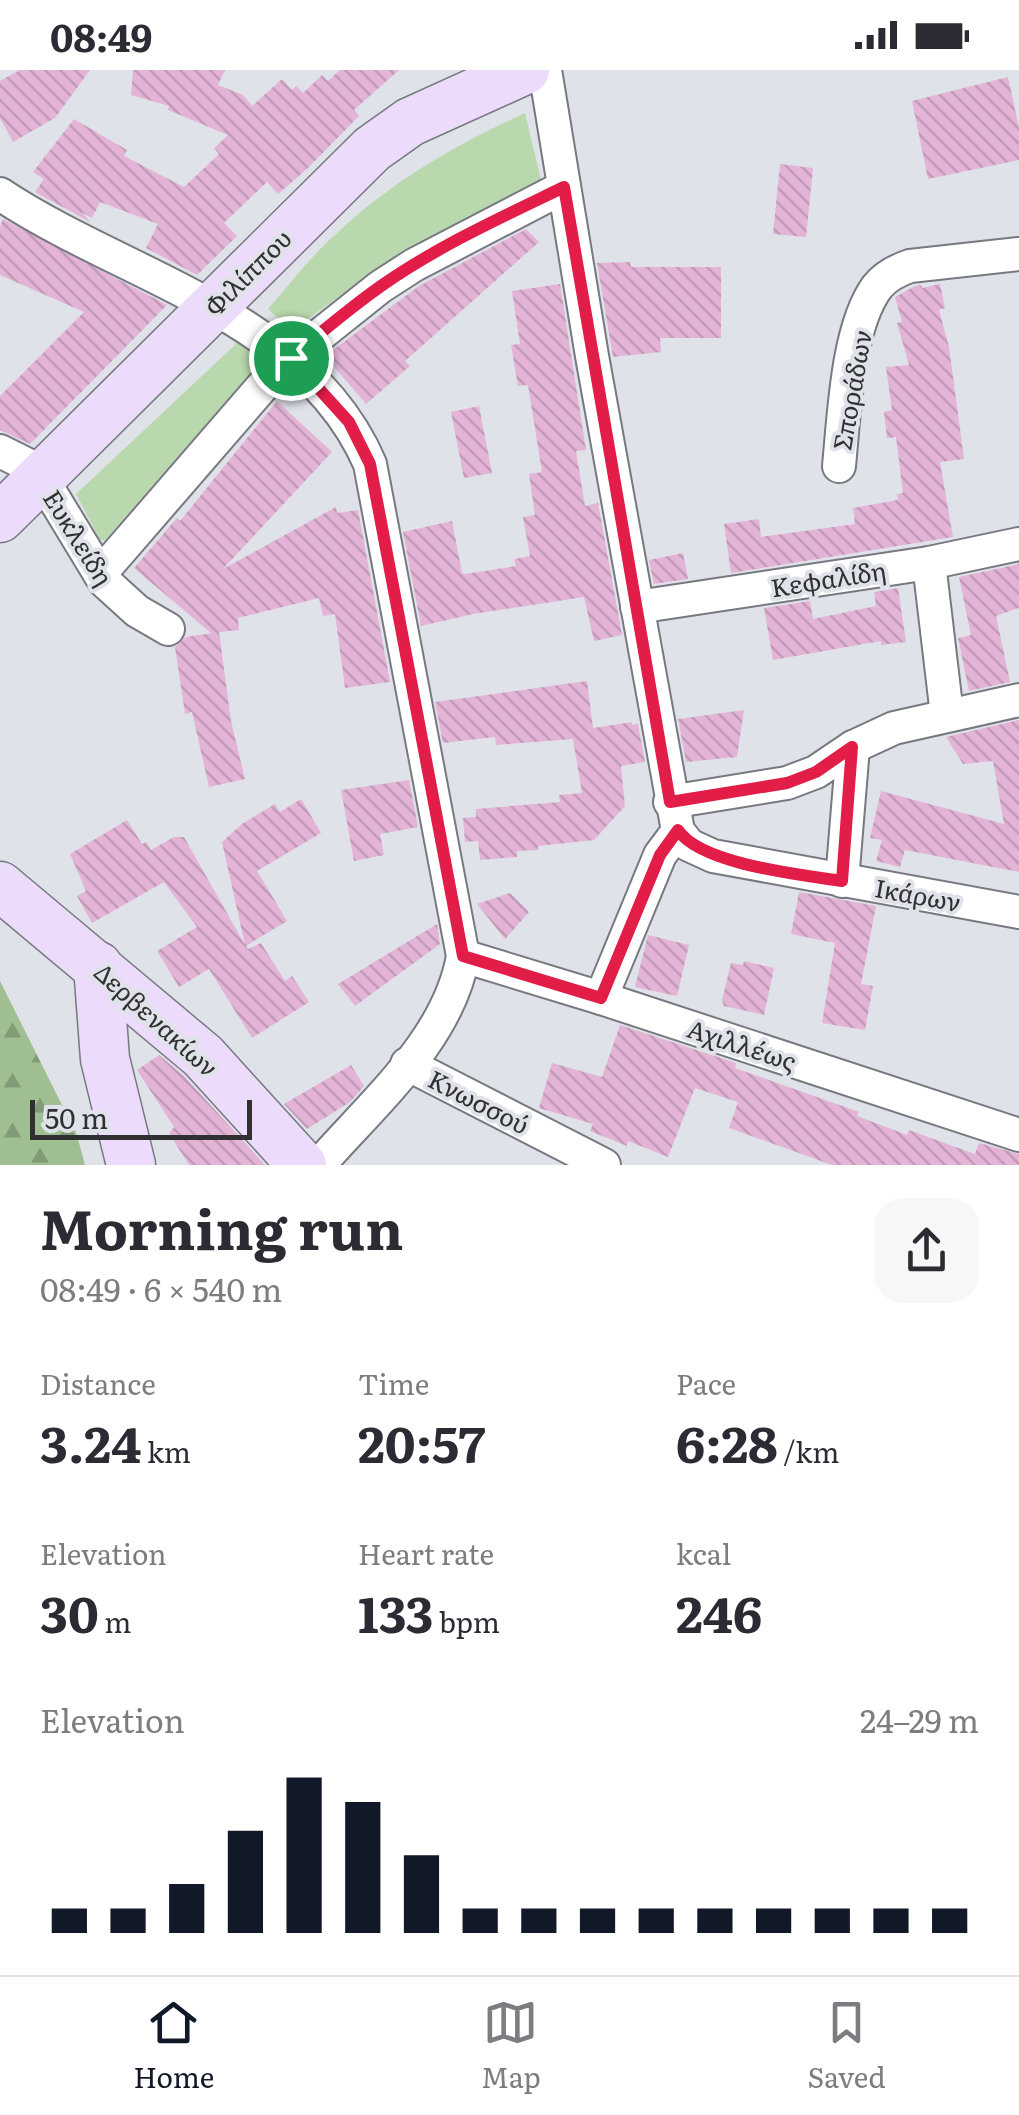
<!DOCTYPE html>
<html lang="en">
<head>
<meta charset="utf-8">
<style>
  :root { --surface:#fff; --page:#f7f7f7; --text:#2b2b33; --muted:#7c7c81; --line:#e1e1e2; --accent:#111827 }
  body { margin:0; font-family:Literata,serif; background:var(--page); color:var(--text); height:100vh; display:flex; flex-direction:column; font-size:38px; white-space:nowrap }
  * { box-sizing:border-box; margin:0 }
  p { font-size:32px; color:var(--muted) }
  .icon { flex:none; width:55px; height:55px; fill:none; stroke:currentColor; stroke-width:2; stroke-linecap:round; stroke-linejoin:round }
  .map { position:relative; height:1095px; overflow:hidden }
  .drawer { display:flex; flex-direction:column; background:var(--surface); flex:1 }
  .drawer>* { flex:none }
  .scale { position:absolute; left:30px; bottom:25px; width:222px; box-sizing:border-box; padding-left:10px; border:5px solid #303033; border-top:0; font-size:28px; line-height:35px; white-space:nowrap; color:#303033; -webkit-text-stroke:8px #e0e2ea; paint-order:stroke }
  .pin { position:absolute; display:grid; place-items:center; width:85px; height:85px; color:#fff; margin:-42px; border:5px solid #fff; border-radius:50%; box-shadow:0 2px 10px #0007 }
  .round { display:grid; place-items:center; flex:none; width:105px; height:105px; border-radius:30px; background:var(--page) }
  .overview { display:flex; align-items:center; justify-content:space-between; height:170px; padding:0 40px }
  h1 { font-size:55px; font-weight:700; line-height:75px }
  .figures { display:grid; grid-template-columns:repeat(3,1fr); gap:15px; height:170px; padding:10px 40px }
  .figures div { display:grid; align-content:center }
  .figures b { font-size:50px; font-weight:700 }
  .figures small { font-size:28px; font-weight:400 }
  .figures p { font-size:28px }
  .chart { height:280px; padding:20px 40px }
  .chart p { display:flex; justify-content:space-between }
  .chart svg { width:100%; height:180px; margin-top:10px; stroke:var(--accent); stroke-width:6 }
  .status { display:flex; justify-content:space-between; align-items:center; height:70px; padding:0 50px; background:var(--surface); direction:ltr }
  .status svg { height:28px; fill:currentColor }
  .menu { display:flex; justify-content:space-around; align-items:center; height:140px; border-top:2px solid var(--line); background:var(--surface); font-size:28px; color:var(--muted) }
  .menu a { display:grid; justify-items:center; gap:5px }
  .menu .on { color:var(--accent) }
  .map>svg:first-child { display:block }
  .grass { fill:#bad8ad }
  .forest { fill:url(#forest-firs) }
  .building { fill:url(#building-back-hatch) }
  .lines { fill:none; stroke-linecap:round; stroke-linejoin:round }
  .street-casing { stroke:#777980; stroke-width:36 }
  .secondary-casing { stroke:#777980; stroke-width:51 }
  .street { stroke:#fff; stroke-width:32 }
  .secondary { stroke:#ecdbfa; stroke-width:48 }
  .route-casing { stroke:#fff; stroke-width:20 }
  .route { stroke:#e11d48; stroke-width:12 }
  .labels { text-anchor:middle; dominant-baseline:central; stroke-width:8; stroke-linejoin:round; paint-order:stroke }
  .street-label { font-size:25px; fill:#303033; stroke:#e0e2ea }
</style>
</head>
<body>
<div class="status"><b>08:49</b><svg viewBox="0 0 49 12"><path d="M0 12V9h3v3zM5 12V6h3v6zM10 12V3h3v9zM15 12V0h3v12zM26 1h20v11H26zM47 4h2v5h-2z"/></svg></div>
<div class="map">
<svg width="1019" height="1095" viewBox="0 0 1019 1095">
  <defs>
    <pattern id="forest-firs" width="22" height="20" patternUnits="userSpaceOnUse" patternTransform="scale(2.5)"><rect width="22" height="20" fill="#9fbe91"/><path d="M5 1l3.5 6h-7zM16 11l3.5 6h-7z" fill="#829b77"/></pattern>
    <pattern id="building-back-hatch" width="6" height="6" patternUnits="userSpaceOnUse" patternTransform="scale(2.5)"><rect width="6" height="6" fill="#e3b4d6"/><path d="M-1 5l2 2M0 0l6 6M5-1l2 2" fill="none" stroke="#c39bb8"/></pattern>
  </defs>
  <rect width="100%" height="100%" fill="#e0e2ea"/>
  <g class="grass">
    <path d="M 525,43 L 541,110 L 538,113 L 405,179 L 301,254 L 285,255 L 268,239 C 290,214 311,186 336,164 C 392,111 455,75 525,43 Z"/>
    <path d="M 239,271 L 262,290 L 105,470 L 100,470 L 76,424 Z"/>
  </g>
  <path class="forest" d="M 0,911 L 77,1065 L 85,1095 L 0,1095 Z"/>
  <g class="building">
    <path d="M 20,0 L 90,0 L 55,48 L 13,72 L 0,48 L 0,11 Z"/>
    <path d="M 133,0 L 225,0 L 218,15 L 243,25 L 252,36 L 282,9 L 292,20 L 296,16 L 303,23 L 322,5 L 328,11 L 340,0 L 399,0 L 354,40 L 359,46 L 308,98 L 278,124 L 267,112 L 224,153 L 237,166 L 197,205 L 146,178 L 158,154 L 100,132 L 92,148 L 81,142 L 90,152 L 35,122 L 44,109 L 33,102 L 74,49 L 127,80 L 124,86 L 184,117 L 219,84 L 214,78 L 228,65 L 168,40 L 169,36 L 131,25 Z"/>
    <path d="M 1008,7 L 1019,58 L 1019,90 L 928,109 L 912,31 Z"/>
    <path d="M 780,94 L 813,98 L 806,167 L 773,164 Z"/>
    <path d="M 3,149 L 167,235 L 30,374 L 0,360 L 0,326 L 84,242 L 0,205 L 0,157 Z"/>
    <path d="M 526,159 L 539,172 L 405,291 L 410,296 L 366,334 L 325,286 L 419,216 Z"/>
    <path d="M 630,192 L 631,197 L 721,197 L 721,268 L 660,268 L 661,282 L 613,287 L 597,193 Z"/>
    <path d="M 560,214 L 586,380 L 576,381 L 585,436 L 598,433 L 622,565 L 594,571 L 584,527 L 473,544 L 421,556 L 403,462 L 452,451 L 462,503 L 465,504 L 516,496 L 514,489 L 530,486 L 523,447 L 535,445 L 529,404 L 542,402 L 528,315 L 518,316 L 511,275 L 520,274 L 512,221 Z"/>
    <path d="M 940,214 L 945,238 L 939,240 L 949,277 L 964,389 L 940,392 L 953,467 L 731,503 L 724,454 L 759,449 L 761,467 L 855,454 L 853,438 L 898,430 L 897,424 L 903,423 L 896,367 L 887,368 L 884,342 L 892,340 L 886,297 L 909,295 L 897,253 L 902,252 L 895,227 L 915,216 L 921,215 L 922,218 Z"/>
    <path d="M 277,331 L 332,382 L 223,499 L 336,437 L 337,443 L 358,440 L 390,612 L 345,618 L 335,544 L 323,546 L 319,528 L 238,548 L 239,560 L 211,563 L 134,498 L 177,448 L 180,451 Z"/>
    <path d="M 479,336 L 492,403 L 464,408 L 451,342 Z"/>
    <path d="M 683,483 L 688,509 L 654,514 L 649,490 Z"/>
    <path d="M 1019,494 L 1019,538 L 996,546 L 1010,612 L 969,621 L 958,568 L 971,565 L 959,507 Z"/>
    <path d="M 898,518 L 906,572 L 881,575 L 881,571 L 773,590 L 764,538 L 810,531 L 813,549 L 876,536 L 874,522 Z"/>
    <path d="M 219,562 L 231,651 L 245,709 L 209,717 L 192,642 L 185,644 L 175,577 L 186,567 Z"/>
    <path d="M 587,611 L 593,658 L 632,652 L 632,655 L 638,654 L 645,692 L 621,696 L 625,736 L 594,770 L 538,776 L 538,780 L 517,781 L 517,787 L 480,790 L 478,771 L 465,772 L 463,748 L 476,747 L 476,739 L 560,732 L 559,725 L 582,723 L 573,669 L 496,675 L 495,667 L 443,673 L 435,632 Z"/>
    <path d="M 744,640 L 737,687 L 686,692 L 678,649 Z"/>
    <path d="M 1019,650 L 1019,802 L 905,780 L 900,797 L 876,791 L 882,770 L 870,768 L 881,721 L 1004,754 L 993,691 L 963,694 L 946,667 Z"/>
    <path d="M 409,710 L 418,757 L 380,764 L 384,785 L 354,791 L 341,720 Z"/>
    <path d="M 301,729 L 321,763 L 257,801 L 287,851 L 246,876 L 248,879 L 261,873 L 285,911 L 292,906 L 309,932 L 252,968 L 209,899 L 179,917 L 157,881 L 197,857 L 164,812 L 92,853 L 77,826 L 86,821 L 70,784 L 127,750 L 142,774 L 146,772 L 151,780 L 174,767 L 184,767 L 245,875 L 222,772 L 242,754 L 275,734 L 280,742 Z"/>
    <path d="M 799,822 L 876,836 L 861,914 L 873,916 L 865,960 L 822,953 L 835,873 L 791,864 Z"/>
    <path d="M 510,823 L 529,842 L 505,869 L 477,834 Z"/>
    <path d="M 437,854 L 440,874 L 355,936 L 338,914 Z"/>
    <path d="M 648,865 L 689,875 L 677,926 L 635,917 Z"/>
    <path d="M 744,891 L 774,898 L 764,945 L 724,936 L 722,930 L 731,893 L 743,895 Z"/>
    <path d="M 620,955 L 736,993 L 735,998 L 859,1042 L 857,1046 L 907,1065 L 909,1060 L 975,1084 L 979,1073 L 1019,1084 L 1019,1095 L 832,1095 L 729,1058 L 738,1032 L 695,1018 L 668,1087 L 628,1071 L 627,1076 L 590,1061 L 593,1054 L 539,1038 L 552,993 L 602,1007 Z"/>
    <path d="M 159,985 L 184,1006 L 265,1095 L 189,1095 L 169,1063 L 174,1057 L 137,1000 Z"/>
    <path d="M 351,995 L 364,1016 L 350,1032 L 307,1059 L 284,1034 Z"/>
  </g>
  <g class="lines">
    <g class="street-casing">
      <g id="street">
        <path d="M 545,0 L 592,286 L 678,761 L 689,775 L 713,786 L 1019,842"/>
        <path d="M 0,124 C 124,207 306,245 370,394 L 463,886 C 449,969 372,1034 319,1095"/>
        <path d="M 0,381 L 30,396 L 41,407 L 104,511 L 137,541 L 168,559"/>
        <path d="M 839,396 C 844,346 847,258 877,217 C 885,207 898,200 910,196 L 1019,184"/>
        <path d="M 929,493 L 947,645"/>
        <path d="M 100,504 L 261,318 L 291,288 L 380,217 L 414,195 L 564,117"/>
        <path d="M 637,537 L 929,493 L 1019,474"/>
        <path d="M 670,732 L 787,713 L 816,702 L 853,677 L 894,658 L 1019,630"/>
        <path d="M 842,811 L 853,677"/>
        <path d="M 463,886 L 601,928 L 1019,1065"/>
        <path d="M 601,928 L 660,785 L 678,761"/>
        <path d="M 407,994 L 604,1095"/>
      </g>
    </g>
    <g class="secondary-casing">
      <g id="secondary">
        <path d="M 0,448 L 372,79 L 410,52 L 525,0"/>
        <path d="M 0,816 L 203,986 L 302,1095"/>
        <path d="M 98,896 L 105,989 L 131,1095"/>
      </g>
    </g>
    <use href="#street" class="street"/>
    <use href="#secondary" class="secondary"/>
  </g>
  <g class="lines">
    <g class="route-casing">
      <path id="route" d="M 564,117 L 670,732 L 787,713 L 816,702 L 852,677 L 842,811 C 801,805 700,794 678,760 L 660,785 L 601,928 L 463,886 L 370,394 L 349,352 L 291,288 C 320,263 350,238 381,216 C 438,176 502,147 564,117 Z"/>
    </g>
    <use href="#route" class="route"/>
  </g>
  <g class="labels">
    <g class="street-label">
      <text transform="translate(247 202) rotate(-45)">Φιλίππου</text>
      <text transform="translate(851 320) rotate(-80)">Σποράδων</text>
      <text transform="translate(79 467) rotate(58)">Ευκλείδη</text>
      <text transform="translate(828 508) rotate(-9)">Κεφαλίδη</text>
      <text transform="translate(918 824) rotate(10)">Ικάρων</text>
      <text transform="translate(157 949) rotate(42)">Δερβενακίων</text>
      <text transform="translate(742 974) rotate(18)">Αχιλλέως</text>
      <text transform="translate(479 1031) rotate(27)">Κνωσσού</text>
    </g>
  </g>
</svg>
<div class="scale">50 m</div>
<div class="pin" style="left:291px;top:288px;background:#1e9e55"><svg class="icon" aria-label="arrive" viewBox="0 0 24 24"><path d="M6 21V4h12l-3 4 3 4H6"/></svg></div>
</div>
<section class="drawer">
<div class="overview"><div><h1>Morning run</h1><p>08:49 · 6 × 540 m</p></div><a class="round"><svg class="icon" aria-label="share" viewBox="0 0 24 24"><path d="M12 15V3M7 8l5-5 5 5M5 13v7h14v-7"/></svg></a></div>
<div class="figures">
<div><p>Distance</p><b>3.24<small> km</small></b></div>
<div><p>Time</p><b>20:57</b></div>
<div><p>Pace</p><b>6:28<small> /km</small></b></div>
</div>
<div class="figures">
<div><p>Elevation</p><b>30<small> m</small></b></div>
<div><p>Heart rate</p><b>133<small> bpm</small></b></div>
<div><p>kcal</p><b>246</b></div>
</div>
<div class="chart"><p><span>Elevation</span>24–29 m</p>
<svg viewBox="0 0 160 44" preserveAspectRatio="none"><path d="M5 44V38M15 44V38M25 44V32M35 44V19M45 44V6M55 44V12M65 44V25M75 44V38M85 44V38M95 44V38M105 44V38M115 44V38M125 44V38M135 44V38M145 44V38M155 44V38"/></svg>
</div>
</section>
<nav class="menu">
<a class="on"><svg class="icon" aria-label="home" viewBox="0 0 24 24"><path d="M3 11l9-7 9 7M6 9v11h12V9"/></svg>Home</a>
<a><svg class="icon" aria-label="map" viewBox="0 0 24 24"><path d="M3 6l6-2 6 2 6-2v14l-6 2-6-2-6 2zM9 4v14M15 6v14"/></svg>Map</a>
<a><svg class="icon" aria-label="saved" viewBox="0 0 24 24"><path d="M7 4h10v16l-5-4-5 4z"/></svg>Saved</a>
</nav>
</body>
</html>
